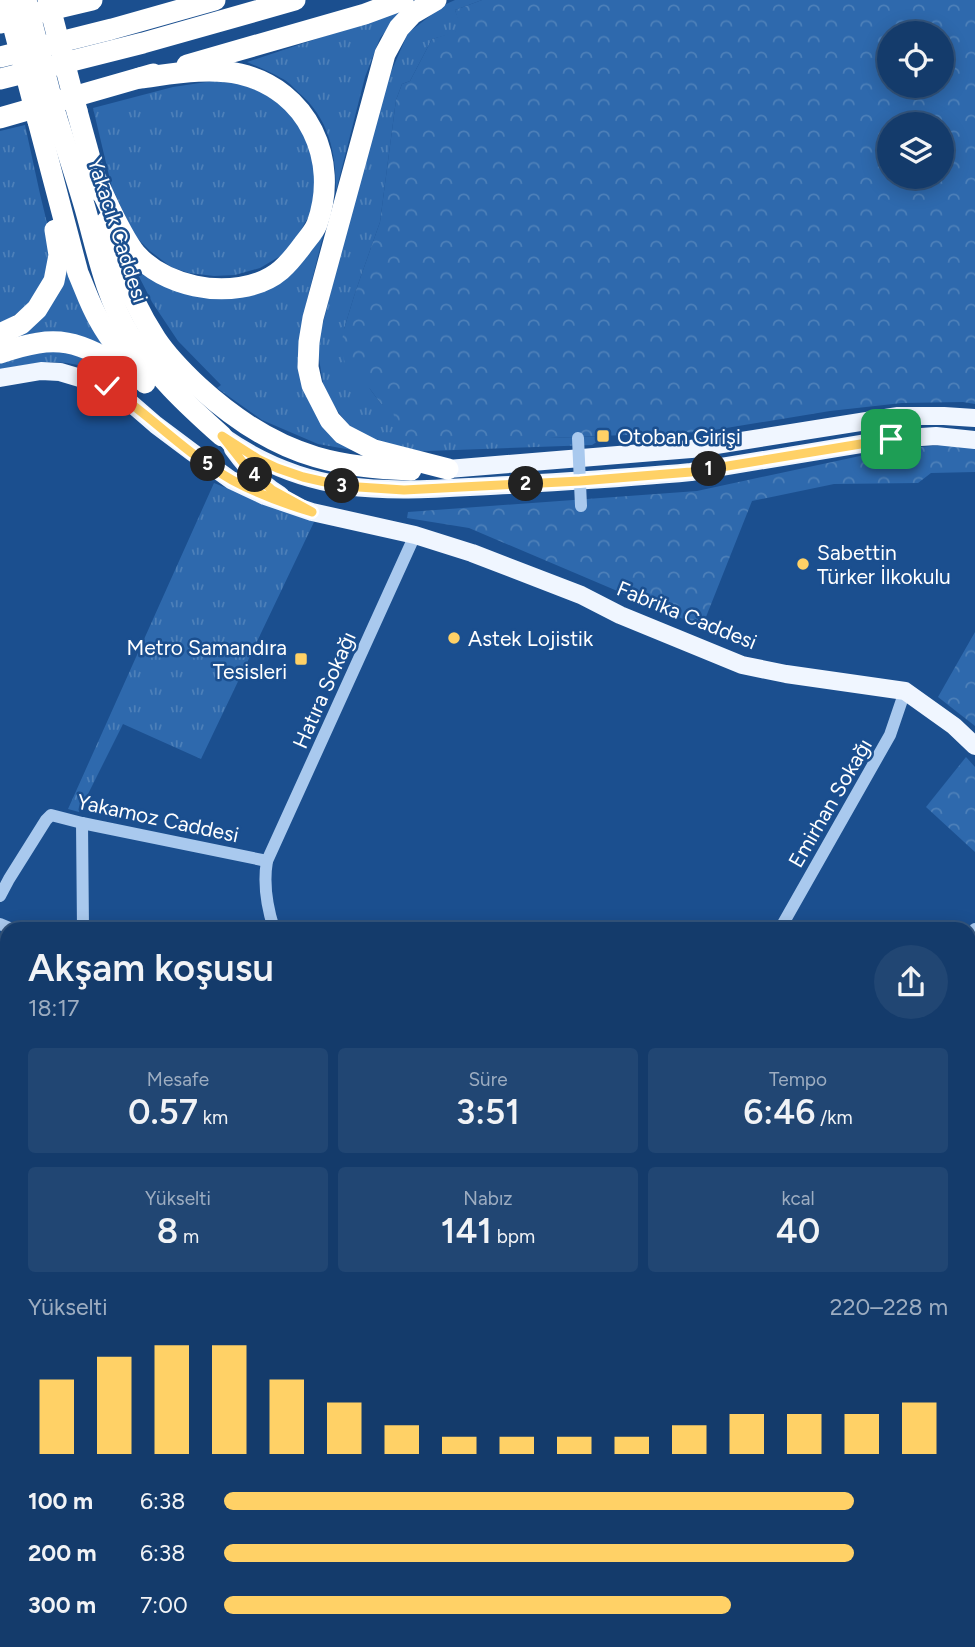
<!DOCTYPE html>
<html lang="tr">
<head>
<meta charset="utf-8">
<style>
  :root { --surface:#143b6b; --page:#214673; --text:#f1f3f6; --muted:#9dadc1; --line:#33557e; --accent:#ffd166 }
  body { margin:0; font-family:Figtree,sans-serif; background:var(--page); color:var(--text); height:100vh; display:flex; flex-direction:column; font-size:26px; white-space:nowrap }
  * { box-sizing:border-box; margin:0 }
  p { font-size:23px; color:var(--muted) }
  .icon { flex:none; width:38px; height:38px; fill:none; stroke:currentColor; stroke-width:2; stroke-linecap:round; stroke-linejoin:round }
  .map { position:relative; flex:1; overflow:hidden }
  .sheet { position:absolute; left:0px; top:922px; width:976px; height:726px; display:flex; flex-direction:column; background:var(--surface); border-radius:21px 21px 0 0; box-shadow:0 4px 18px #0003,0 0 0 2px var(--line) }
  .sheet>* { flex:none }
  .controls { position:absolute; left:877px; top:21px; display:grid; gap:14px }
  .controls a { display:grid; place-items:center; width:77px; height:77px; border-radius:50%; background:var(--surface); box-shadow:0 4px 18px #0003,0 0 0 2px var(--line); font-size:35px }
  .pin { position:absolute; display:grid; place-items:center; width:60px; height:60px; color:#fff; margin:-30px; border-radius:14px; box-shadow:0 4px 10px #0006 }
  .km { position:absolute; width:35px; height:35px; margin:-18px; border-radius:50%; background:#222; color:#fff; font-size:19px; line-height:35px; text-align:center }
  .round { display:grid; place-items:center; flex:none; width:74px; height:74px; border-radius:37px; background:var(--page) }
  .head { display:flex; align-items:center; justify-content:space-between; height:119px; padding:0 28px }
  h1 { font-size:38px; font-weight:600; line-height:52px }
  .stats { display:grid; grid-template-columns:repeat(3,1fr); gap:10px; height:119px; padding:7px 28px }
  .stats div { display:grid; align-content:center; border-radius:7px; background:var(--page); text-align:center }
  .stats b { font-size:35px; font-weight:600 }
  .stats small { font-size:19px; font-weight:400 }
  .stats p { font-size:19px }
  .chart { height:196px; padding:14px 28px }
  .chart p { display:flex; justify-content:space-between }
  .chart svg { width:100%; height:126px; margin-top:7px; stroke:var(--accent); stroke-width:6 }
  ul { padding:0 28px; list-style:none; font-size:23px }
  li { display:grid; grid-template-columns:112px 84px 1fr; align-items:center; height:52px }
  li i { height:18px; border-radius:9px; background:var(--accent) }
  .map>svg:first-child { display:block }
  .grass { fill:url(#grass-tufts) }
  .forest { fill:url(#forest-crowns); fill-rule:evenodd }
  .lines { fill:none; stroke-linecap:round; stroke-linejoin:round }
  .stream { stroke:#9cc4f0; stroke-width:3.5 }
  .minor { stroke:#a9c9ee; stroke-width:12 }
  .major { stroke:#f0f6ff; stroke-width:18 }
  .highway { stroke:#fff; stroke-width:21 }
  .minor-bridge { stroke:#a9c9ee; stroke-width:12 }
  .highway-bridge { stroke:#fff; stroke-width:21 }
  .route-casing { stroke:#fff; stroke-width:14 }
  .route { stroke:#ffd166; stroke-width:9 }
  .poi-dot { fill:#ffd166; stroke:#1b4f8f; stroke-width:2.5 }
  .labels { text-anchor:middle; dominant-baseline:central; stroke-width:5; stroke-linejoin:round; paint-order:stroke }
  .street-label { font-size:21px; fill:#fff; stroke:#1b4f8f }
  .poi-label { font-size:21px; fill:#fff; stroke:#1b4f8f; text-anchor:start }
</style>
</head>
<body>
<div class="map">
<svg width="975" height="1647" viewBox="0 0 975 1647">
  <defs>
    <pattern id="grass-tufts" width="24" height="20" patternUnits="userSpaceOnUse" patternTransform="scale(1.75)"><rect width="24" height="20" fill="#2e69ad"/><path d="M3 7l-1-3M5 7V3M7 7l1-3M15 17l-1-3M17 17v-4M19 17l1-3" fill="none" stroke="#4d80b9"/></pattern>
    <pattern id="forest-crowns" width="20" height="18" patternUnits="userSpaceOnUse" patternTransform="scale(1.75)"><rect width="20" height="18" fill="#2e69ad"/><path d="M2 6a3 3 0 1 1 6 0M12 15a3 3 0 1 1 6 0" fill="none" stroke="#4d80b9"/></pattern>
  </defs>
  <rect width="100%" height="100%" fill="#1b4f8f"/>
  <g class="grass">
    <path d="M 455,0 L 482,0 L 455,10 L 460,23 L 455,33 L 432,39 L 410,81 L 402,84 L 396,100 L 380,222 L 355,293 L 344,329 L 370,389 L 381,404 L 549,438 L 606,436 L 592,445 L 401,452 L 353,431 L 325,395 L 317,347 L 380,97 L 408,33 L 444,5 Z"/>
    <path d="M 403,10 L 380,38 L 365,77 L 336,191 C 336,152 329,118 298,92 C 293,87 288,81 281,78 C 271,72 258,67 247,62 Z"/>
    <path d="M 213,81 L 240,84 L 264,93 L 287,109 L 300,125 L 315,160 L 314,206 L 296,239 L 282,255 L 260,268 L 235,275 L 214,276 L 189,273 L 171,267 L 150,251 L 135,236 L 112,188 L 93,108 L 173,87 Z"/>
    <path d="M 25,125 C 30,148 35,171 40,194 C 44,211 51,235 50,252 C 48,285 29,310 0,323 L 0,131 Z"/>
    <path d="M 325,228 L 306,304 L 298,355 L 352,450 L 318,444 L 262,420 L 217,388 L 221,385 L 178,341 L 152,302 L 127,253 L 227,297 Z"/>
    <path d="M 67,262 L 112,348 L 70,333 L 40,332 L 17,337 Z"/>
    <path d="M 61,348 L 118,372 L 113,378 C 70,357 45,360 0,370 L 0,361 Z"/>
    <path d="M 214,483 L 314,522 L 201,759 L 123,724 L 79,812 L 68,809 Z"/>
    <path d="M 0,1048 L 7,1051 L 7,1135 L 0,1133 Z"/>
    <path d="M 0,1186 L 7,1189 L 7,1455 L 0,1453 Z"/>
    <path d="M 970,1589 L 975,1594 L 975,1647 L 480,1647 L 471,1642 L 970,1642 Z"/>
  </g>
  <g class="forest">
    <path d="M 482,0 L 975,0 L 975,404 L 963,402 L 902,403 L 830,411 L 702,432 L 549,438 L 419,441 L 396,434 L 393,409 L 381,404 L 370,389 L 345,364 L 341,346 L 344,329 L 355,293 L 380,222 L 396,100 L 402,84 L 410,81 L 432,39 L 455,32 L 459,23 L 455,10 ZM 889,33 L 942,33 L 942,86 L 889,86 ZM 889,124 L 942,124 L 942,177 L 889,177 Z"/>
    <path d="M 954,444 L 975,447 L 975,472 L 931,473 L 918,483 L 834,484 L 752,501 L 702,627 L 469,528 L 407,518 L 408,512 L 697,491 L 888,450 Z"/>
    <path d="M 975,632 L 975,726 L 938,697 Z"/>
    <path d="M 966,757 L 975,767 L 975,852 L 926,807 Z"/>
  </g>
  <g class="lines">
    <g class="stream">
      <path d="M 0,1161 L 7,1163"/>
      <path d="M 970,1511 L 975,1515"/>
    </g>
    <g class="minor">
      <path d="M 82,823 L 83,929"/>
      <path d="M 0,896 L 9,879 L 46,820 L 51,815 L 82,823 L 267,861"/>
      <path d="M 0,924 L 12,929"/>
      <path d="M 274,929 C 267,907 263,884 267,861 L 415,535"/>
      <path d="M 780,929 L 890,735 L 905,691"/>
      <path d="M 970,939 L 975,929"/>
      <path d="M 0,985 L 7,988"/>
      <path d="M 0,1041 L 7,1044"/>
      <path d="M 970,1135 L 975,1126"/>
      <path d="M 970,1303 L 975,1305"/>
      <path d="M 0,1462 L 7,1464"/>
      <path d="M 453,1642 L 462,1647"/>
    </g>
    <g class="major">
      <path d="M 0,378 L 41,371 L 60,372 L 107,386 L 126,399 L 156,425 L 192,452 L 231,480 L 265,496 L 312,512 L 415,535 L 472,553 L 581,595 L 620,615 L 742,665 L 786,674 L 905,691 L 954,726 L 975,746"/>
      <path d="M 222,436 C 318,503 399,490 509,485 C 570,481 630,478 691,472 L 891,439 L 936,436 L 975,440"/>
      <path d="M 233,449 C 246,467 261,484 280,495"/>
      <path d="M 448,469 L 691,449 L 898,416 L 944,416 L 975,418"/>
      <path d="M 0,1147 L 7,1150"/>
      <path d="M 0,1173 L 7,1175"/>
      <path d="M 970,1543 L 975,1547"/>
      <path d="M 970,1574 L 975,1578"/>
    </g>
    <g class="highway">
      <path d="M 436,0 L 412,14 L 399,28 L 385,54 L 313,318 L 309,342 L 308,367 L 312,385 L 330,420 L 343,434 L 374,450 L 448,469"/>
      <path d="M 0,23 L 37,13 L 92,0"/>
      <path d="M 0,57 L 112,29 L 215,0"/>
      <path d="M 187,65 L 365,14 L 403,0"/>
      <path d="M 0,79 L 143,43 L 295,0"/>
      <path d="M 77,111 L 99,191"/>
      <path d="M 56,116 C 66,147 76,177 85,208 C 97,250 105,295 129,334 C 153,373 187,405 222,436"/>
      <path d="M 0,118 L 153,74"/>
      <path d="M 38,121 L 78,273 C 85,289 90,305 99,320 C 111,343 129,362 145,383"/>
      <path d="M 96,179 C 108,203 120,234 136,254 C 152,272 173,281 195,286 C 223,292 259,289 281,270 C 289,263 296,254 302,246 C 307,239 314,232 317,224 C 340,160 308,90 240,74 C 208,67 172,74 140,78"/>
      <path d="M 106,222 C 117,264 133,304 156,339 C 168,357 183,372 199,387 C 234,419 271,444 316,457 C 347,466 379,469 411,470"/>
      <path d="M 0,334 L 21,324 L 37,309 L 54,281 L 59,255 L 55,230"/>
      <path d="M 0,353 C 59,333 77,340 129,372"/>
    </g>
    <path class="minor-bridge" d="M 578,438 L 581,506"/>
    <g class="highway-bridge">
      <path d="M 26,0 L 56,116"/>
      <path d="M 48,0 L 77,111"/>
      <path d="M 7,2 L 38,121"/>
    </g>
  </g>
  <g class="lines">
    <g class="route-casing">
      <path id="route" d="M 107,386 C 150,415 186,454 232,480 C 258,494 285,504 312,512 L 272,490 L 248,469 L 222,436 L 258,459 L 277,468 L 303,477 L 343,486 L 404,490 L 580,481 L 691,472 L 891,439"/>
    </g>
    <use href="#route" class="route"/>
  </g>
  <g class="poi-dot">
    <rect x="596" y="429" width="14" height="14" rx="3.5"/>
    <circle cx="803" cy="564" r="7"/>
    <circle cx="454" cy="638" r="7"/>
    <rect x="294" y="652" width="14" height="14" rx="3.5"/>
  </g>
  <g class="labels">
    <g class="street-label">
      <text transform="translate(118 230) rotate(72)">Yakacık Caddesi</text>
      <text transform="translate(687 615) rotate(22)">Fabrika Caddesi</text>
      <text transform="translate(324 690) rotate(-66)">Hatıra Sokağı</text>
      <text transform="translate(830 803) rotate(-60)">Emirhan Sokağı</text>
      <text transform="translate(158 818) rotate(12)">Yakamoz Caddesi</text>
    </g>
    <g class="poi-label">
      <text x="617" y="436">Otoban Girişi</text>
      <text x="817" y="552">Sabettin<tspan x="817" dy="24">Türker İlkokulu</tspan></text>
      <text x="468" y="638">Astek Lojistik</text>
      <text x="287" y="647" text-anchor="end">Metro Samandıra<tspan x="287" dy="24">Tesisleri</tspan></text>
    </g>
  </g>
</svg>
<div class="controls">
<a><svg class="icon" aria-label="locate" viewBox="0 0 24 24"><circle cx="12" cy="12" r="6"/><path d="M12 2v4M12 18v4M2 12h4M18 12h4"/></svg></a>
<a><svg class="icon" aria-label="layers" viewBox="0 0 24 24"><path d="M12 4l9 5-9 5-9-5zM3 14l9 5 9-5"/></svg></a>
</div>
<div class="pin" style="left:891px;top:439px;background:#1e9e55"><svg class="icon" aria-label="arrive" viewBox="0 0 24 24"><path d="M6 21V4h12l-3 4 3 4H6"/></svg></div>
<div class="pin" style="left:107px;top:386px;background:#d93025"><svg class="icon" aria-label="check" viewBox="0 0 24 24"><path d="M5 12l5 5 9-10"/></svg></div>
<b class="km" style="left:709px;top:469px">1</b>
<b class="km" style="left:526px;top:484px">2</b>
<b class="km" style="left:342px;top:486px">3</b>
<b class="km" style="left:255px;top:475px">4</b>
<b class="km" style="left:208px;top:464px">5</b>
<section class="sheet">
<div class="head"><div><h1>Akşam koşusu</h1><p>18:17</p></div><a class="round"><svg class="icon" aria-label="share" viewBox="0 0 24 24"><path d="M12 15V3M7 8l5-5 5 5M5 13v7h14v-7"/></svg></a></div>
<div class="stats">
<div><p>Mesafe</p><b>0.57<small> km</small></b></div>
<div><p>Süre</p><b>3:51</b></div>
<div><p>Tempo</p><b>6:46<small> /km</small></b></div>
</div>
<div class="stats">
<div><p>Yükselti</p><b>8<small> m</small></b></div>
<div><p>Nabız</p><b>141<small> bpm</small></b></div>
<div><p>kcal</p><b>40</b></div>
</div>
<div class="chart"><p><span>Yükselti</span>220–228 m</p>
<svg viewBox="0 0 160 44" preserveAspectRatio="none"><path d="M5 44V18M15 44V10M25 44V6M35 44V6M45 44V18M55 44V26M65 44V34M75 44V38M85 44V38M95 44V38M105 44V38M115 44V34M125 44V30M135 44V30M145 44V30M155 44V26"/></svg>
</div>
<ul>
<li><b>100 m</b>6:38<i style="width:87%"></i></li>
<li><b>200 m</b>6:38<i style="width:87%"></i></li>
<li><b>300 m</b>7:00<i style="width:70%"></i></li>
</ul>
</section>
</div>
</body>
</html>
